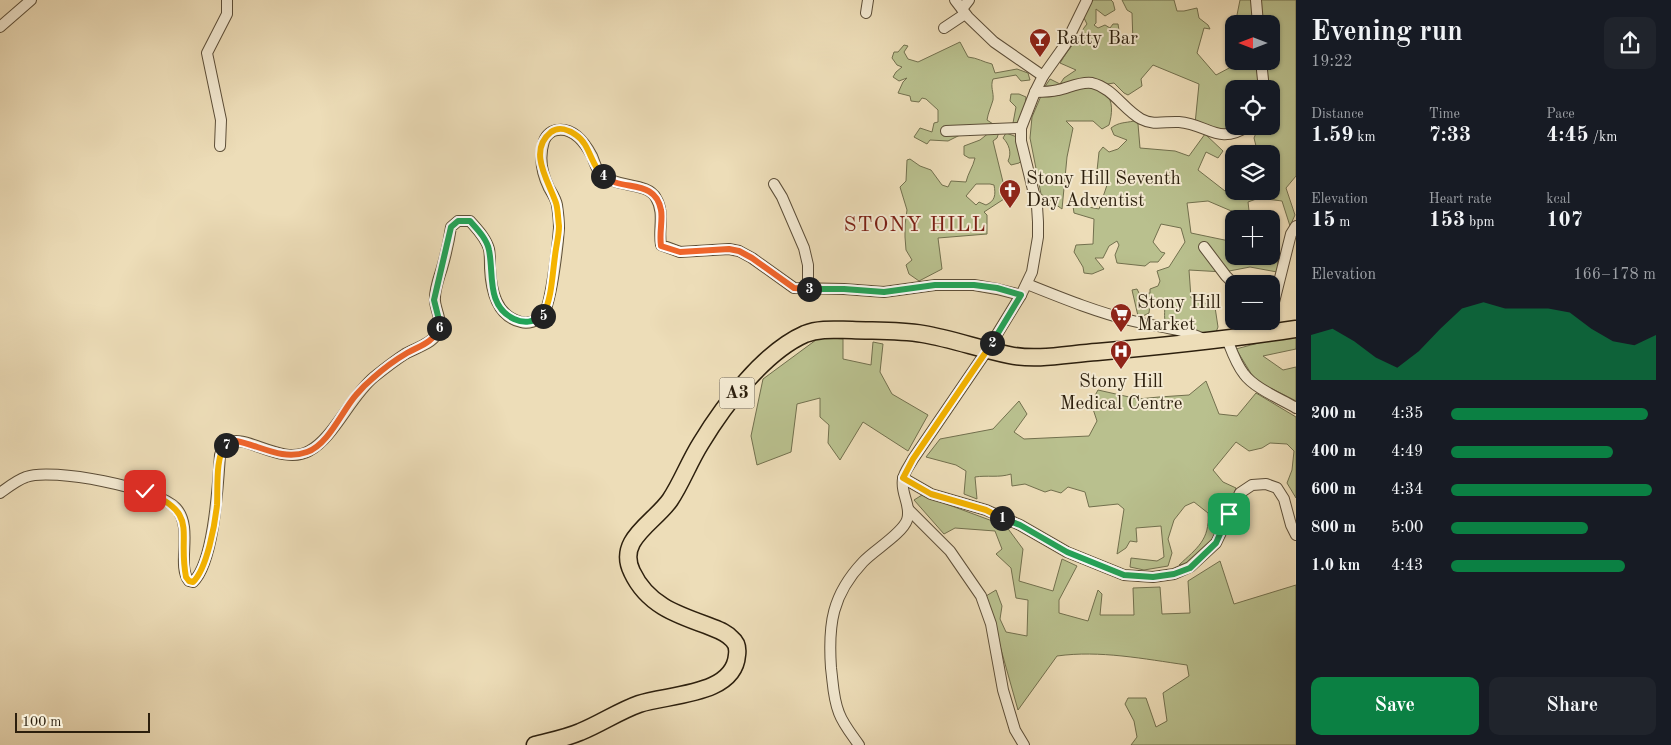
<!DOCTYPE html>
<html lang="en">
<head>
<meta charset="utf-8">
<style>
  :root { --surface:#171b24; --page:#20242c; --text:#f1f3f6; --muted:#9ea1a6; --accent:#0b8043 }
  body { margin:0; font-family:"Old Standard TT",serif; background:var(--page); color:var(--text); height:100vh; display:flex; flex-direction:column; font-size:19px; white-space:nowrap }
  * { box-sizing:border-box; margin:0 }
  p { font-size:16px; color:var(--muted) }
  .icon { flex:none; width:28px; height:28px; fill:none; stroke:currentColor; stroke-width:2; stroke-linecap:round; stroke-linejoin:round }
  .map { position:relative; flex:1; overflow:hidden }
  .panel { display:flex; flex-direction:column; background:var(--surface); width:375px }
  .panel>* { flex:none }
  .needle { width:32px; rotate:270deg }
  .fabs { position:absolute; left:1225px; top:15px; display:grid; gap:10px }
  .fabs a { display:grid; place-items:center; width:55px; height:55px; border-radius:10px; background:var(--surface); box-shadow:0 1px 4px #0004; font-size:25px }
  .scale { position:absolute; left:15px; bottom:12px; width:135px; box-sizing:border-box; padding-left:5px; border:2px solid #2c1f0d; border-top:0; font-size:14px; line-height:18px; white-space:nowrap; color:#2c1f0d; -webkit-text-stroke:4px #f3e9d1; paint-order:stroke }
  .pin { position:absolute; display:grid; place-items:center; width:42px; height:42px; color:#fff; margin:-21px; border-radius:10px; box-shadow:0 2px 8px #0006 }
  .km { position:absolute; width:25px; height:25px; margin:-12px; border-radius:50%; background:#222; color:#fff; font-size:14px; line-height:25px; text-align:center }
  .round { display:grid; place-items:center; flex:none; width:52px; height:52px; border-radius:10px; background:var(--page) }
  .headline { display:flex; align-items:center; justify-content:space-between; height:85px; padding:0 15px }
  h1 { font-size:28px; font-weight:700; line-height:38px }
  .stats { display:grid; grid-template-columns:repeat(3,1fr); gap:8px; height:85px; padding:5px 15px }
  .stats div { display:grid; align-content:center }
  .stats b { font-size:21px; font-weight:700 }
  .stats small { font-size:14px; font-weight:400 }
  .stats p { font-size:14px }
  .chart { height:140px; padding:10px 15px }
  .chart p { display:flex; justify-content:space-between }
  .chart svg { width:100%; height:90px; margin-top:5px; fill:var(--accent); opacity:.7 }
  .action { display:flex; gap:10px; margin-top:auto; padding:10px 15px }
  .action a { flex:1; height:58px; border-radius:10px; background:var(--accent); color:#fff; font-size:20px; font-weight:700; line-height:58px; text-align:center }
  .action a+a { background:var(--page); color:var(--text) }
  ul { padding:0 15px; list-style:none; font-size:16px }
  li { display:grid; grid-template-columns:80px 60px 1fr; align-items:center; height:38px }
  li i { height:12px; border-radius:6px; background:var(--accent) }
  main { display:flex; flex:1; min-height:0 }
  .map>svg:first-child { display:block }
  .green { fill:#b9c08e; stroke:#72704e; fill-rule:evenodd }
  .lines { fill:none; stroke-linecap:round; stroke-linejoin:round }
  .minor-casing { stroke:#5c4e38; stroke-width:12 }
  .primary-casing { stroke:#2c1f0d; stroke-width:19 }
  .minor { stroke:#f3e9d1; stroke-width:10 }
  .primary { stroke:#edddb8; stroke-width:16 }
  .split-1-casing { stroke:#fff; stroke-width:10 }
  .split-2-casing { stroke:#fff; stroke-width:10 }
  .split-3-casing { stroke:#fff; stroke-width:10 }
  .split-4-casing { stroke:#fff; stroke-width:10 }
  .split-5-casing { stroke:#fff; stroke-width:10 }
  .split-6-casing { stroke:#fff; stroke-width:10 }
  .split-7-casing { stroke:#fff; stroke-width:10 }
  .split-8-casing { stroke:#fff; stroke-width:10 }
  .split-1 { stroke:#22a559; stroke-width:6 }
  .split-2 { stroke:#f5b400; stroke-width:6 }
  .split-3 { stroke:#22a559; stroke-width:6 }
  .split-4 { stroke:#f0652b; stroke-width:6 }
  .split-5 { stroke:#f5b400; stroke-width:6 }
  .split-6 { stroke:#22a559; stroke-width:6 }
  .split-7 { stroke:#f0652b; stroke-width:6 }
  .split-8 { stroke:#f5b400; stroke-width:6 }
  .labels { text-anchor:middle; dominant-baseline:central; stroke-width:4; stroke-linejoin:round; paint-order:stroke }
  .shield { fill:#f3e9d1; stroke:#685c48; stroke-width:1 }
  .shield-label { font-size:18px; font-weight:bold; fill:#2c1f0d }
  .poi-label { font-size:19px; fill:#2c1f0d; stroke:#f3e9d1; text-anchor:start }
  .quarter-label { font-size:21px; letter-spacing:1px; fill:#7a1f14; stroke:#f3e9d1 }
</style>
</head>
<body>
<main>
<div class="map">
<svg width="1296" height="745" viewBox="0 0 1296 745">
  <rect width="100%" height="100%" fill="#edddb8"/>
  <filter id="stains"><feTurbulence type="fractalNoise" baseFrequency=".004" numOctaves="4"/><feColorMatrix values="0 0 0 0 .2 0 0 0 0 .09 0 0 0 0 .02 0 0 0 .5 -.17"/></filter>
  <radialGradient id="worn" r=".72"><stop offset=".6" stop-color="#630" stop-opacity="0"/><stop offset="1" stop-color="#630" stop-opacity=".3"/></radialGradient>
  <g class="green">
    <path d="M 1093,0 L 1111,0 L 1113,2 L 1115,10 L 1105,16 L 1096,9 L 1096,23 L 1094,25 L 1098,28 L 1105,25 L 1110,28 L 1113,24 L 1118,24 L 1121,43 L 1128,45 L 1133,43 L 1132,13 L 1127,10 L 1122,0 L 1174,0 L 1177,11 L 1184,11 L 1197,8 L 1199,18 L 1208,25 L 1210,29 L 1204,28 L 1197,53 L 1216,75 L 1233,66 L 1246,64 L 1246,61 L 1259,61 L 1262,89 L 1234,89 L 1234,126 L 1242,126 L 1219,132 L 1195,124 L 1199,84 L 1153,65 L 1141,79 L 1142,86 L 1128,95 L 1124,93 L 1114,83 L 1101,85 L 1044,88 L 1050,79 L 1060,84 L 1064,78 L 1076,70 L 1060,63 C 1065,55 1069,49 1075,42 C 1080,37 1082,29 1087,24 L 1083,16 Z"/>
    <path d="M 1240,0 L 1254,0 L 1256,24 L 1234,24 L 1234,43 L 1229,36 L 1236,20 Z"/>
    <path d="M 1259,0 L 1296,0 L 1296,176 L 1286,188 L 1295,215 L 1290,226 L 1282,201 L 1259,198 L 1248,202 L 1250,219 L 1208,201 L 1187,203 L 1191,233 L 1234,242 L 1234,256 L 1271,256 L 1271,249 L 1279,251 L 1277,272 L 1250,267 L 1224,272 L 1189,270 L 1191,298 L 1215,307 L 1218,327 L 1216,332 L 1210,335 L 1166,325 C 1163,316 1166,309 1164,300 L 1159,305 L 1150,304 L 1149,313 L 1141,317 L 1138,316 L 1132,290 L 1137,289 L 1140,295 L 1150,293 L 1150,289 L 1158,286 L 1160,281 L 1157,271 L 1169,267 L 1185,242 L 1181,228 L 1161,224 L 1153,242 L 1161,252 L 1165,253 L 1158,262 L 1150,262 L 1145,266 L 1117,263 L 1115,255 L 1119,245 L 1117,241 L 1109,246 L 1103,258 L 1095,258 L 1104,269 L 1092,274 L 1084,273 L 1083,267 L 1074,252 L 1076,245 L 1093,244 L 1094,219 L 1074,213 L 1073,206 L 1078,205 L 1099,209 L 1107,185 L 1096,180 L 1099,152 L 1103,147 L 1109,152 L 1118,149 L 1127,140 L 1114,135 L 1111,128 C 1119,122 1125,123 1134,121 L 1135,119 L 1138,124 L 1140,148 L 1175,151 L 1189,156 L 1205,134 L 1223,151 L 1218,158 L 1206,152 L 1198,170 L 1225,191 L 1234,176 L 1234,191 L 1271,191 L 1271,154 L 1258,154 L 1254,138 L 1259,126 L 1271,126 L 1271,89 L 1269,89 L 1266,61 L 1271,61 L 1271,24 L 1262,24 Z"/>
    <path d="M 960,42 L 968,57 C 978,58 983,62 992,64 L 995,73 L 1017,69 L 1028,73 L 1030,80 L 1021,81 L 1016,75 L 993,79 C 990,87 994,92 993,100 C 991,107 988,113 987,120 L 993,124 L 946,129 L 960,135 L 948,141 L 930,140 L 927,144 L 914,137 L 920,128 L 932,132 L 934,123 L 938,122 L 938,110 L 926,99 L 922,98 L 919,102 L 911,101 L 910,96 L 898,93 L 903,82 L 907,78 L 899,81 L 893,77 L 896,72 L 902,67 L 897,65 L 892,58 L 894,52 L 898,52 L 904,45 L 908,46 L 904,52 L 908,59 L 918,62 Z"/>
    <path d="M 1089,86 C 1093,88 1101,89 1105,93 C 1114,100 1112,115 1109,125 L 1102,129 L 1093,121 L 1066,121 L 1073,128 L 1067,157 L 1062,209 L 1041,194 L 1030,138 L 1032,117 L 1041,96 Z"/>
    <path d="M 1011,94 L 1019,94 L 1026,97 L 1025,106 L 1020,123 L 1013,123 L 1016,107 L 1010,101 Z"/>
    <path d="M 995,128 L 999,132 L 997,138 L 993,141 L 1003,182 L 1004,199 L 984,212 L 987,215 L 987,234 L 938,238 L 942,269 L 919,281 L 909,274 L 906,265 L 912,260 L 906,250 L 905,237 L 905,225 L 907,210 L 900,187 L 906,181 L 907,160 L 910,159 L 920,166 L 931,170 L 942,185 L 948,187 L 951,181 L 966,182 C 968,173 973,167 975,158 L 969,158 L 964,155 L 964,146 L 980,140 ZM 976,184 L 990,184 L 994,185 C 996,195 995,201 986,205 L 979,202 L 976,205 L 966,196 Z"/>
    <path d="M 1006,133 L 1017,137 L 1022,160 L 1019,163 L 1011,165 L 1008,161 C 1012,153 1009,144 1003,138 Z"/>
    <path d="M 1296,333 L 1296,349 L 1263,356 L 1283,370 L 1296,367 L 1296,401 L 1255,380 L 1236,349 Z"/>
    <path d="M 820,337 L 843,339 L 843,359 L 871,365 L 873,342 L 883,344 L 880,372 L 892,394 L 928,415 L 908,451 L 863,422 L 840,460 L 828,443 L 829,425 L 820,417 L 820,398 L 797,404 L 791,452 L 757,465 L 751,436 L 763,379 Z"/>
    <path d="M 1206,381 L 1219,414 L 1237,416 L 1256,393 L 1296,417 L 1296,498 L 1287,483 L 1292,470 L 1294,451 L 1287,444 L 1270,443 L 1262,448 L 1249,451 L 1236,442 L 1213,470 L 1223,482 L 1236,488 L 1230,505 L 1209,545 L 1185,565 L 1179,565 C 1197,548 1210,540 1208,513 L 1194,502 L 1185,506 L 1174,520 L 1168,539 L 1172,553 L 1168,566 L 1144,570 L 1130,567 L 1131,558 L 1157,561 L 1164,557 L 1161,526 L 1136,528 L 1137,542 L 1130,541 L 1126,548 L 1117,554 L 1124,509 L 1118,504 L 1089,507 L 1085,492 L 1068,487 L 1061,493 L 1051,490 L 1045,492 L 1025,484 L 1012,486 L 1011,474 C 999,478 987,475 975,477 L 977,499 L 964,494 L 966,471 L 956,465 L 926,457 L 940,439 L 993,429 L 1019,401 L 1027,414 L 1014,432 L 1024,439 L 1089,436 L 1097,421 L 1091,403 L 1098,390 L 1138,399 L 1159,397 L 1189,395 Z"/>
    <path d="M 922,495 L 1006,526 L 1023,549 L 1019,581 L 1053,591 L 1062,559 L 1077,566 L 1059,600 L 1059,613 L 1088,621 L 1098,590 L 1102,594 L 1100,615 L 1134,615 L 1133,588 L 1160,587 L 1162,614 L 1190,613 L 1188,581 L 1220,561 L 1234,604 L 1296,585 L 1296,745 L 1131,745 L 1137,737 L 1134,721 L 1125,704 L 1128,698 L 1146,698 L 1156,727 L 1167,721 L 1163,693 L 1189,676 L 1187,665 C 1144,659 1100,650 1057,656 L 1018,710 L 986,596 L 996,590 L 1002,606 L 1000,619 L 1006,632 L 1027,636 L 1028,600 L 1016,598 L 1011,568 L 996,554 L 1002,549 L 995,531 L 955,528 L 944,534 L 914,500 Z"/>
  </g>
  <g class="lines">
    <g class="minor-casing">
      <g id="minor">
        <path d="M 955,0 L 968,17 L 994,42 L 1043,76"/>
        <path d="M 1256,0 L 1258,24"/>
        <path d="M 962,9 L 969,0"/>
        <path d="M 866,13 L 868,0"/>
        <path d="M 0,27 L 31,0"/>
        <path d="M 944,28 L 965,14"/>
        <path d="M 1261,61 L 1264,89"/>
        <path d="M 1035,92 C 1042,92 1050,92 1058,90 C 1068,88 1081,81 1092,83 C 1113,88 1123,109 1141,119 C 1154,126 1166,121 1179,122 C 1208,124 1218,146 1248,126"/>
        <path d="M 946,131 L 1021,128"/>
        <path d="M 220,146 L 221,120 L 207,53 L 227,14 L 227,0"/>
        <path d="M 774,184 L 782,197 L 804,248 L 808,265 L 808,289"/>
        <path d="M 1204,247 L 1226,276 L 1234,284"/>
        <path d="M 1027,284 C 1062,298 1096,312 1133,321 C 1157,327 1181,328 1204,339"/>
        <path d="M 1248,321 L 1251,336"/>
        <path d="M 1273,332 L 1274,302 L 1291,234 L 1296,226"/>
        <path d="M 1227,339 C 1232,352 1236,364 1244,374 C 1254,388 1281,399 1296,408"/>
        <path d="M 903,478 L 931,494 L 986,510 L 1020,525 L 1067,552 L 1124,575 L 1153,577 L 1174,574 L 1190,567 L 1216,543 L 1240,493 L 1252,485 L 1266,484 L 1277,488 L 1284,499 L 1291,525 L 1296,535"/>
        <path d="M 0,493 C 7,488 17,480 26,477 C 51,467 158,488 176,508 C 194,528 176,565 189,581 L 193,582 C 214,563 218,484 220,455 C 222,450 223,445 228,443 C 245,433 282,466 309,451 C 334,438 350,397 374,377 C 384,369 394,361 405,354 C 415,348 430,345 437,334 C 444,322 436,313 435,301 C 434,290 439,278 442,268 C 446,254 449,241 451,227 L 458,221 L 470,221 C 477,229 486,238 489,249 C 490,254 490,262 490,268 C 491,290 496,316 521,322 C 528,324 538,321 542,316 C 551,309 558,242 559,228 C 559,221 558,212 557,205 C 556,199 552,193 549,188 C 541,172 539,157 544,141 C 546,135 552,130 558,130 C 574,128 585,143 592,156 C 595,163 596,170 602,175 C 617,188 648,182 656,198 C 665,213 658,229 661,245 L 680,252 L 729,249 L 739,251 L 752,258 L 794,288 L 844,289 L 884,292 L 935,285 L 974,285 L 997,289 L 1021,295"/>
        <path d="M 908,509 L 950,551 L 981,596 L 991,624 L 1003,690 L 1015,730 L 1024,745"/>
        <path d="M 859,745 C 852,735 843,724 839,713 C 833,698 833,683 831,668 C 828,624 832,595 863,562 C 874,550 902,534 907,520 C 912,506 900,493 903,479 C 904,472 910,465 913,459 L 988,349 L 1021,295 L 1032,272 L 1038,237 L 1038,222 L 1037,206 L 1021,141 L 1021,128 L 1035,92 L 1043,76 L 1065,45 L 1087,0"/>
      </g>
    </g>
    <g class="primary-casing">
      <path id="primary" d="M 535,745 C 550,741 566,738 580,732 C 600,724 619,711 639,704 C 668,694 734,696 737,655 C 738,648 737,643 732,639 C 725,631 715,629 706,625 C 675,614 647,604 632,572 C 616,540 654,523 670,500 C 682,482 689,462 701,443 C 724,405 764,352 805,334 C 820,328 837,330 852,330 C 875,331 899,330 923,334 C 952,339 980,349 1009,355 C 1037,361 1068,354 1097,352 C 1164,346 1230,339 1296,329"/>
    </g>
    <use href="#minor" class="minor"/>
    <use href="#primary" class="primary"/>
  </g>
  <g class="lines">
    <g class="split-1-casing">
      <path id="split-1" d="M 1002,518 L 1020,525 L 1067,552 L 1114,571 L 1124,575 L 1153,577 L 1174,574 L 1190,568 L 1216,543 L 1229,514"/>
    </g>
    <g class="split-2-casing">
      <path id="split-2" d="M 992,343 L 913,459 L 903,478 L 931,494 L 986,510 L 1002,518"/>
    </g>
    <g class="split-3-casing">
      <path id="split-3" d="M 809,289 L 844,289 L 884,292 L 935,285 L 974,285 L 997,288 L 1021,295 L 992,343"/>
    </g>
    <g class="split-4-casing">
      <path id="split-4" d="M 603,176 C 622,192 655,178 661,210 C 663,219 659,233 661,246 L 680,252 L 729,249 L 739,251 L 752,258 L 794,288 L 809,289"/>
    </g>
    <g class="split-5-casing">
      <path id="split-5" d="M 543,316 C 552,297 552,277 555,256 C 556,246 559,236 559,226 C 558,219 558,209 556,203 C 549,182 527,151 551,132 C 559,126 569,130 576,135 C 590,144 591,166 603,176"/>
    </g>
    <g class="split-6-casing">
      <path id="split-6" d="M 439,328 L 440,324 L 434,300 L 451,227 L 458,221 L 470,221 C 477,229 487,239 489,250 C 494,274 486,306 514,319 C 525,324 532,322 543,316"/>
    </g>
    <g class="split-7-casing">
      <path id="split-7" d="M 226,445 L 236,441 C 259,445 282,461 307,452 C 328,445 342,411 356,395 C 361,389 367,383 373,378 C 383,369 395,360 407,353 C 419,346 433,343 439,328"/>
    </g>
    <g class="split-8-casing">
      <path id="split-8" d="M 145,491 C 201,514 177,531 186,577 L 189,581 L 193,582 C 207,569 215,524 217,505 C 218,490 215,455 226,445"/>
    </g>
    <use href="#split-1" class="split-1"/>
    <use href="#split-2" class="split-2"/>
    <use href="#split-3" class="split-3"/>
    <use href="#split-4" class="split-4"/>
    <use href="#split-5" class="split-5"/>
    <use href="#split-6" class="split-6"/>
    <use href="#split-7" class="split-7"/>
    <use href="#split-8" class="split-8"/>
  </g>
  <defs>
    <g id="bar-pin" transform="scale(1.125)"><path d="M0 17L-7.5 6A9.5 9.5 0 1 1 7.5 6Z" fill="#8f2418" stroke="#f3e9d1"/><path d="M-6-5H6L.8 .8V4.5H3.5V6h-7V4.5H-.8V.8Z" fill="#fff"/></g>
    <g id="church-pin" transform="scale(1.125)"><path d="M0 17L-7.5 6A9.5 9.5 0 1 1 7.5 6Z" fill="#8f2418" stroke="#f3e9d1"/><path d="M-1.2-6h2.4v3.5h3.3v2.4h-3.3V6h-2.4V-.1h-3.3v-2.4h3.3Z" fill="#fff"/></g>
    <g id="supermarket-pin" transform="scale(1.125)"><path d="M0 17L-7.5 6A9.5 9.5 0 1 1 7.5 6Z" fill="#8f2418" stroke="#f3e9d1"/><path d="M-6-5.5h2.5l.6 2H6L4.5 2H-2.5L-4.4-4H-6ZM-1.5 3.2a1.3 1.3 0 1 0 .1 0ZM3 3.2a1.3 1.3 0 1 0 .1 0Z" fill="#fff"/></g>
    <g id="hospital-pin" transform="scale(1.125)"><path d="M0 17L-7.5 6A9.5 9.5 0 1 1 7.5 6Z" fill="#8f2418" stroke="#f3e9d1"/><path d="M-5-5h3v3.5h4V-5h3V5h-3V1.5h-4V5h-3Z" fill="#fff"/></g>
  </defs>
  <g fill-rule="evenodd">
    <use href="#bar-pin" x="1040" y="39"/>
    <use href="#church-pin" x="1010" y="190"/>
    <use href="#supermarket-pin" x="1121" y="314"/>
    <use href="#hospital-pin" x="1121" y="351"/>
  </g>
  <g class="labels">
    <rect class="shield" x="719.5" y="377.5" width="35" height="31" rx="4"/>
    <g class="shield-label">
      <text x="737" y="393">A3</text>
    </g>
    <g class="poi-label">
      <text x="1056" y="39">Ratty Bar</text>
      <text x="1026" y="179">Stony Hill Seventh<tspan x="1026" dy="22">Day Adventist</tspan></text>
      <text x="1137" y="303">Stony Hill<tspan x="1137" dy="22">Market</tspan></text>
      <text x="1121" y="382" text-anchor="middle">Stony Hill<tspan x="1121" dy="22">Medical Centre</tspan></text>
    </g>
    <g class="quarter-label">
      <text x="915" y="225">STONY HILL</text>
    </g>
  </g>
  <rect width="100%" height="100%" filter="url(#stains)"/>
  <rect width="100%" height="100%" fill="url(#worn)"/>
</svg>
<div class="fabs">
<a><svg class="needle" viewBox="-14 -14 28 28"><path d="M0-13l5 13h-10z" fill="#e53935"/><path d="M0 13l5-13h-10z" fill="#9ea1a6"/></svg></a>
<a><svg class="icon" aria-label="locate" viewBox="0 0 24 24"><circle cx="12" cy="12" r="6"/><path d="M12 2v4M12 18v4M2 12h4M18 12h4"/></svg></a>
<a><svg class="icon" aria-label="layers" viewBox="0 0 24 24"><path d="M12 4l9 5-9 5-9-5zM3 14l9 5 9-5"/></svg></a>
<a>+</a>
<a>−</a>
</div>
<div class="scale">100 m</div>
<div class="pin" style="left:1229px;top:514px;background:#1e9e55"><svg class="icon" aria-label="arrive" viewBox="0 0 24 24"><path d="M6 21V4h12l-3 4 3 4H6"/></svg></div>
<div class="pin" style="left:145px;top:491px;background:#d93025"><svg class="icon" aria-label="check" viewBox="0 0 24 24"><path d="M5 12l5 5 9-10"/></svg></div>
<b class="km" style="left:1002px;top:518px">1</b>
<b class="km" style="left:992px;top:343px">2</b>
<b class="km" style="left:809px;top:289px">3</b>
<b class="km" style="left:603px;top:176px">4</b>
<b class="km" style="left:543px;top:316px">5</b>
<b class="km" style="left:439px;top:328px">6</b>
<b class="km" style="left:226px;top:445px">7</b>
</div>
<section class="panel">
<div class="headline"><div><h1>Evening run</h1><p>19:22</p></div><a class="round"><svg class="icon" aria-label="share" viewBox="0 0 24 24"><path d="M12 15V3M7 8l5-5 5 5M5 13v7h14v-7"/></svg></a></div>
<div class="stats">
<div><p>Distance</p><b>1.59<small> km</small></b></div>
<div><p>Time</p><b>7:33</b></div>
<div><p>Pace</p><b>4:45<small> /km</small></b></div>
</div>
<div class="stats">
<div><p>Elevation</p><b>15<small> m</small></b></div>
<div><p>Heart rate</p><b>153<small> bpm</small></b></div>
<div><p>kcal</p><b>107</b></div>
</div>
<div class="chart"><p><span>Elevation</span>166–178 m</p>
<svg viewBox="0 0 160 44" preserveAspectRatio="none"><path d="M0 44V22L10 19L20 25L30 33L40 38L50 30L60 19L70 9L80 6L90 9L100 9L110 9L120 11L130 19L140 25L150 27L160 22V44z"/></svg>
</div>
<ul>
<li><b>200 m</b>4:35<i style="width:96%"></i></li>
<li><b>400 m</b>4:49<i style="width:79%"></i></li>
<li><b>600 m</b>4:34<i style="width:98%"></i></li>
<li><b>800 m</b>5:00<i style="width:67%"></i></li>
<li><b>1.0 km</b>4:43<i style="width:85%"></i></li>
</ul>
<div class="action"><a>Save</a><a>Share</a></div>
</section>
</main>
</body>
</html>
